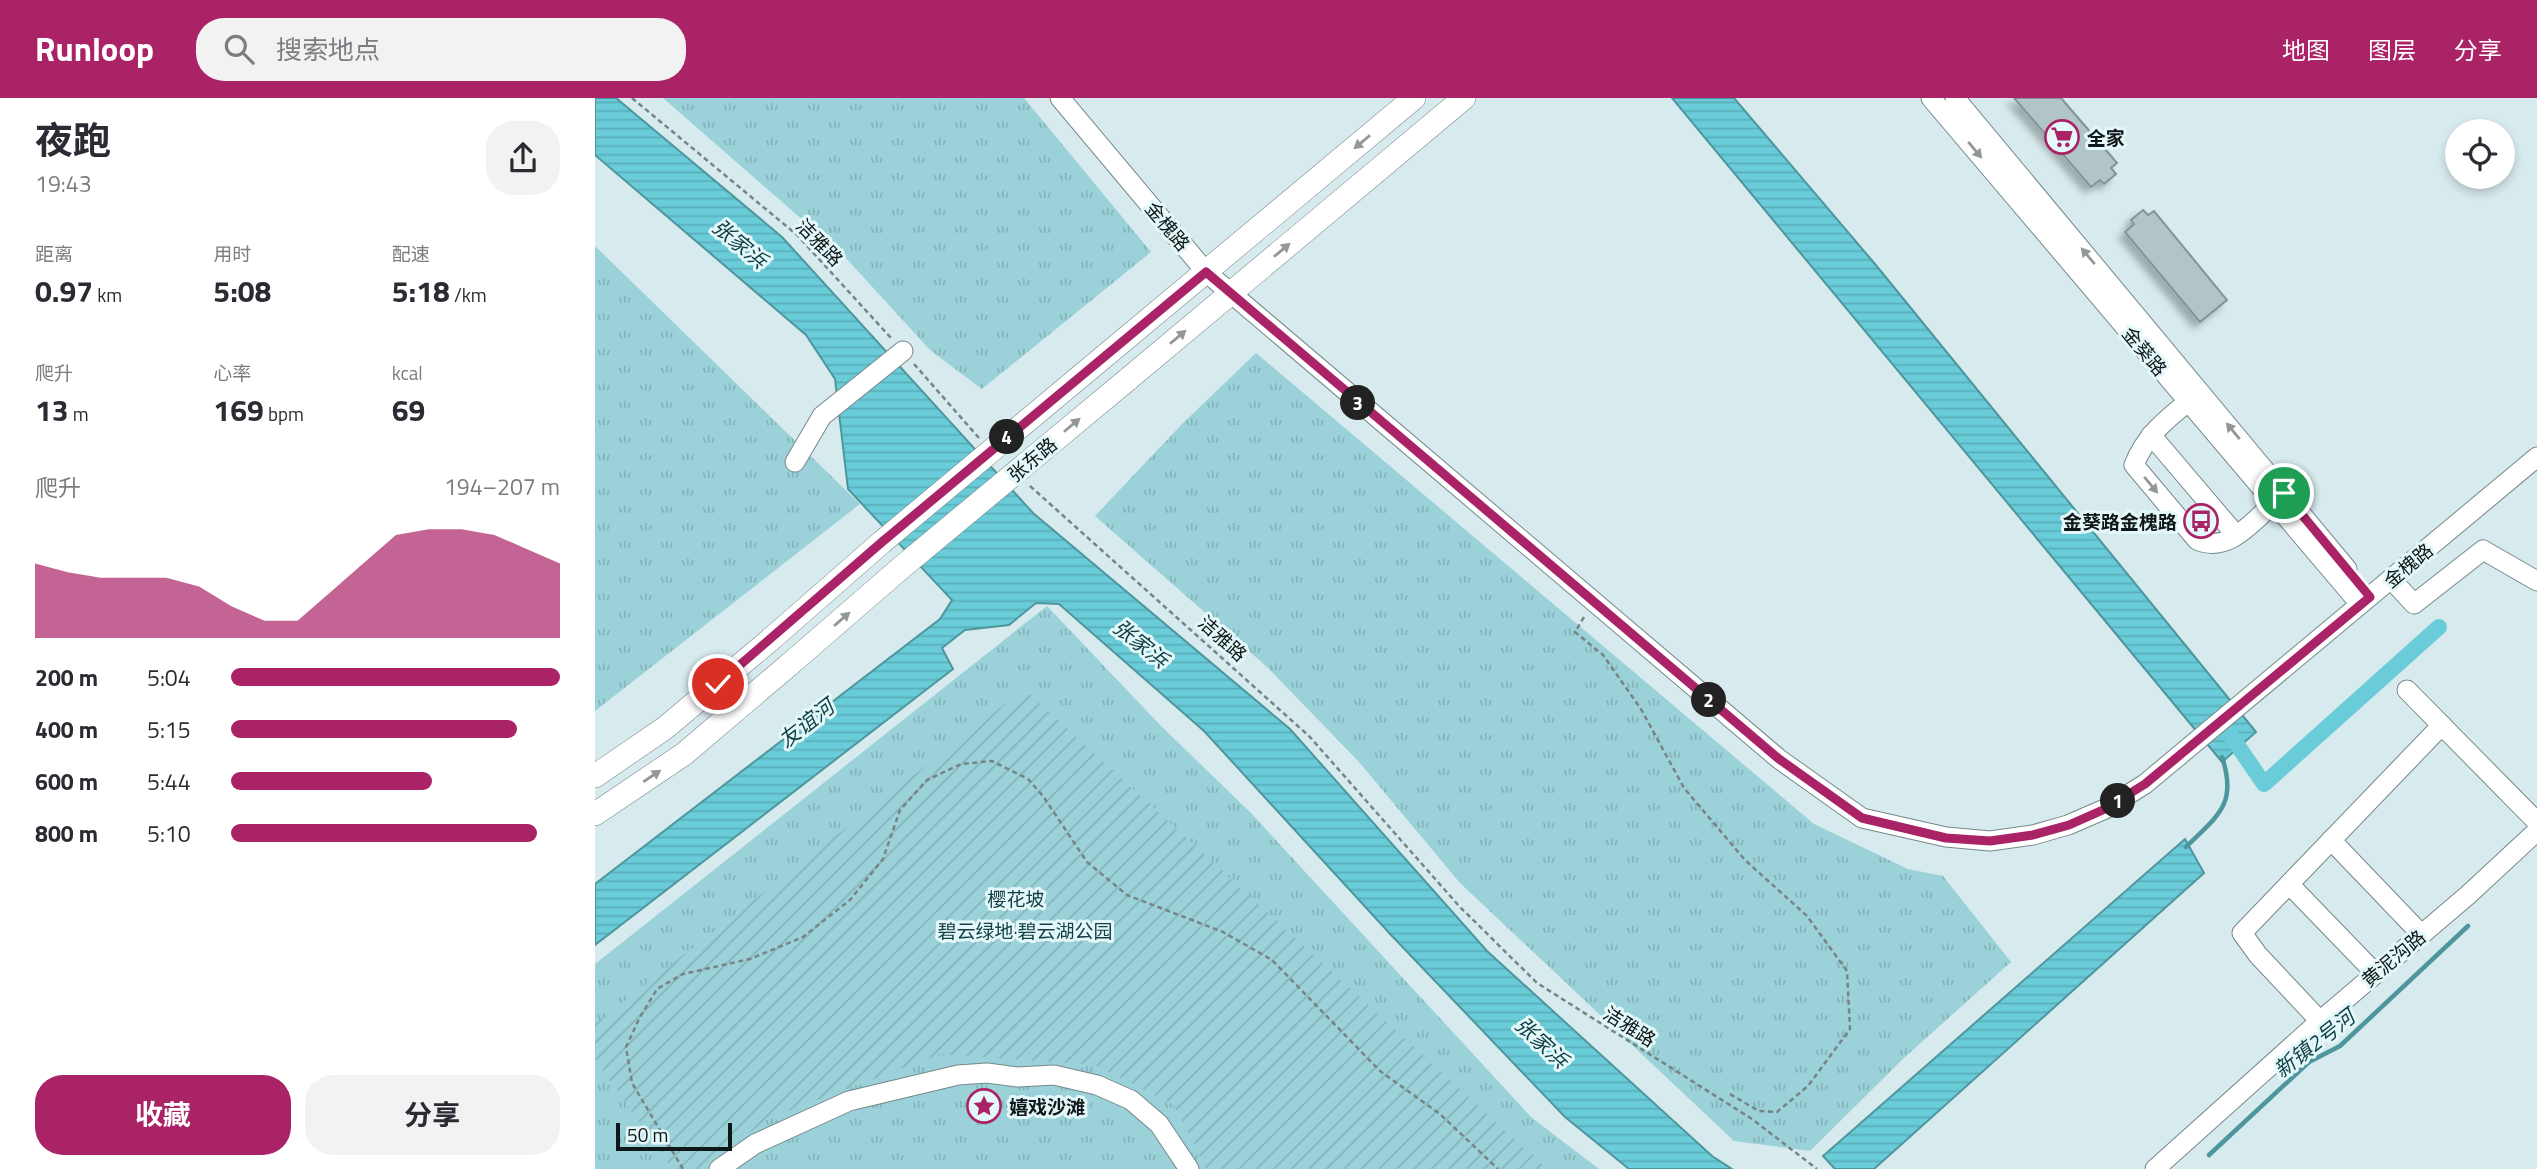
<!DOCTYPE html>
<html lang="zh">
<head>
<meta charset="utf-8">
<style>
  :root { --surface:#fff; --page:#f2f2f3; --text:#2b2b33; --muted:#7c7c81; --accent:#ab2367 }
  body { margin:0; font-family:"Titillium Web","Noto Sans SC",sans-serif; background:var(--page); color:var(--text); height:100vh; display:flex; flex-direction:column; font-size:26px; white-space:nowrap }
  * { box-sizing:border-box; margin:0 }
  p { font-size:23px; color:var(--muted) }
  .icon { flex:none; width:38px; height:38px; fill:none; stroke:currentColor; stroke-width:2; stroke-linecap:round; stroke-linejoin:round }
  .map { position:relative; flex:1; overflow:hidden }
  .details { display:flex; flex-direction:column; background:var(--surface); width:595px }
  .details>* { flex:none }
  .controls { position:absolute; left:1850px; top:21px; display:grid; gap:14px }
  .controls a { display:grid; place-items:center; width:70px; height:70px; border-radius:50%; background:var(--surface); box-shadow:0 4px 10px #0003; font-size:35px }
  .scale { position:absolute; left:21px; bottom:18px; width:116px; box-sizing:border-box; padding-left:7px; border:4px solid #101718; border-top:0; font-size:19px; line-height:24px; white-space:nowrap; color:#101718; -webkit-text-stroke:5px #e4f8fa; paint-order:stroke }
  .pin { position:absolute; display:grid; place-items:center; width:60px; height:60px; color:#fff; margin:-30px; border:4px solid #fff; border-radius:50%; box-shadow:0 2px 7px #0007 }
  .km { position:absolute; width:35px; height:35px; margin:-18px; border-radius:50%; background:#222; color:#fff; font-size:19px; line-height:35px; text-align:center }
  .round { display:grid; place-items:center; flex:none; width:74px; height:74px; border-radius:28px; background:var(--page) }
  .summary { display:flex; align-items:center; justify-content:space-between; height:119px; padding:0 35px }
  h1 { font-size:38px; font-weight:700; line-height:52px }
  .metrics { display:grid; grid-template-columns:repeat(3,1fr); gap:10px; height:119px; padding:7px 35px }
  .metrics div { display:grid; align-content:center }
  .metrics b { font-size:30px; font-weight:700 }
  .metrics small { font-size:19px; font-weight:400 }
  .metrics p { font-size:19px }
  .chart { height:196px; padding:14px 35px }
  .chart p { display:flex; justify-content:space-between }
  .chart svg { width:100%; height:126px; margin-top:7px; fill:var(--accent); opacity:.7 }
  .button { display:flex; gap:14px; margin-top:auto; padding:14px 35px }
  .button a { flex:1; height:80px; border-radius:28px; background:var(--accent); color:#fff; font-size:28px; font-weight:700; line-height:80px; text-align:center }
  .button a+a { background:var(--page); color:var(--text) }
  ul { padding:0 35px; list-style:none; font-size:23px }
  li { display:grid; grid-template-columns:112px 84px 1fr; align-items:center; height:52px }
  li i { height:18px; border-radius:9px; background:var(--accent) }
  header { display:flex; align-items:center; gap:42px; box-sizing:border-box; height:98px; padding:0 35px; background:var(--accent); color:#fff }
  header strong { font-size:33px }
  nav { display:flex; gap:38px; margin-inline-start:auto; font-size:24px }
  .search { width:490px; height:63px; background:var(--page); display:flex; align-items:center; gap:18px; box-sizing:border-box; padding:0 24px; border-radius:28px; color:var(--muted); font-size:26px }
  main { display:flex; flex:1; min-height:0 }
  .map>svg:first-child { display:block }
  .park { fill:url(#park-tufts) }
  .garden { fill:url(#garden-furrows) }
  .water { fill:url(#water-rules); stroke:#4e969e; stroke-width:2 }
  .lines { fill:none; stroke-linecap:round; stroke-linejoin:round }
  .stream { stroke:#4e969e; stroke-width:4.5 }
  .canal { stroke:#69ccd8; stroke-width:16 }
  .building { fill:#b1c4c7; stroke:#829496; stroke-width:2; filter:url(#shadow) }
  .minor-casing { stroke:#76888a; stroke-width:21 }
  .major-casing { stroke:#76888a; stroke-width:24 }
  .path { stroke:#778486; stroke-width:2.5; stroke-dasharray:5 3.5; stroke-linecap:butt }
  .minor { stroke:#fff; stroke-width:19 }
  .major { stroke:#fff; stroke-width:23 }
  .major-bridge-casing { stroke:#76888a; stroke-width:24; stroke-linecap:butt }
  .major-bridge { stroke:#fff; stroke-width:23 }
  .oneway { fill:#939797 }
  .route-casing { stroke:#fff; stroke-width:14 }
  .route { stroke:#ab2367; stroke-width:9 }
  .labels { text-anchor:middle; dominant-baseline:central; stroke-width:6; stroke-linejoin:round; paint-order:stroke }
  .poi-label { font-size:19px; font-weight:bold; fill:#101718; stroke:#e4f8fa; text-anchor:start }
  .street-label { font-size:19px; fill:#101718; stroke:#e4f8fa }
  .park-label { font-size:19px; fill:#134147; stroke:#e4f8fa }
  .water-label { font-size:21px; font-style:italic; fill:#0f3e44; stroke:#e4f8fa }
</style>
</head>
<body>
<header>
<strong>Runloop</strong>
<div class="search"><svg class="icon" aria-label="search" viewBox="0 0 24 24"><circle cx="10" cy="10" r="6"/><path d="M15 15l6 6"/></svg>搜索地点</div>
<nav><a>地图</a><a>图层</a><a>分享</a></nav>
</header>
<main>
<section class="details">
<div class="summary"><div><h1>夜跑</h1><p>19:43</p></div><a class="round"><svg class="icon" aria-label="share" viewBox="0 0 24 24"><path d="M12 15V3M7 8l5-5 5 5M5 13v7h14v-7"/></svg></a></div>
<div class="metrics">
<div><p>距离</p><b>0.97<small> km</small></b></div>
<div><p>用时</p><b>5:08</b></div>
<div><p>配速</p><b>5:18<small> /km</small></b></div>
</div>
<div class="metrics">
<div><p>爬升</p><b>13<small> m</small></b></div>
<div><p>心率</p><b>169<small> bpm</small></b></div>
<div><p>kcal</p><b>69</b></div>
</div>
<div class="chart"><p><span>爬升</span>194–207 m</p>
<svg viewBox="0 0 160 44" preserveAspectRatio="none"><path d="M0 44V18L10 21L20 23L30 23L40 23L50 26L60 33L70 38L80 38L90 28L100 18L110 8L120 6L130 6L140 8L150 13L160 18V44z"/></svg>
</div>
<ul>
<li><b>200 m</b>5:04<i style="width:100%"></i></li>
<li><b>400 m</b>5:15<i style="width:87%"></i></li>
<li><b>600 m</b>5:44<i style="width:61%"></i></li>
<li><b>800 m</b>5:10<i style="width:93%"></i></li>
</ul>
<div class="button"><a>收藏</a><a>分享</a></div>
</section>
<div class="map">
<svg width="1942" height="1071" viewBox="0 0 1942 1071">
  <defs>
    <pattern id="park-tufts" width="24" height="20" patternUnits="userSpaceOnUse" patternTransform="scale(1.75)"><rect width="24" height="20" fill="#9bd2d9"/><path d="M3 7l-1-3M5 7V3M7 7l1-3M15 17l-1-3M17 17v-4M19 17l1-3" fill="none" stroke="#84b4ba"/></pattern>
    <pattern id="garden-furrows" width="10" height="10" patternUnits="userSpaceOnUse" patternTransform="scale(1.75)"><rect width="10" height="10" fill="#9bd2d9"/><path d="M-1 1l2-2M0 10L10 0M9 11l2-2" fill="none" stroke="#84b4ba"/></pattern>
    <pattern id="water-rules" width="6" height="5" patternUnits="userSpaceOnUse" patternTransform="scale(1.75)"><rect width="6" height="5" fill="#69ccd8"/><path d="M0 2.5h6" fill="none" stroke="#5aaeb9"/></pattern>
    <filter id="shadow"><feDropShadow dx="-6" dy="6" stdDeviation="3.5" flood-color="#0004"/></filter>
  </defs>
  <rect width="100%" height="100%" fill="#d7eaed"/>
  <g class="park">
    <path d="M 68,0 L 429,0 L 556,154 L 387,291 L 335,252 L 249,158 Z"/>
    <path d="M 0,148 L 265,406 L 0,613 Z"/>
    <path d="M 661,255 L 1219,726 L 1313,771 L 1348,778 L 1416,864 L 1310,959 L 1215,1053 L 1139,1043 L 865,785 L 764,664 L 672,569 L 500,418 L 587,326 Z"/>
    <path d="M 452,508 L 565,627 L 656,715 L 936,1019 L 1004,1071 L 0,1071 L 0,866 Z"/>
  </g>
  <path class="garden" d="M 429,591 L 952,1071 L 611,1071 L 579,1007 L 500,967 L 345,956 L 174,1020 L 106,1071 L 77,1071 L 0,961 L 0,926 Z"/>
  <g class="water">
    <path d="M 0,0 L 21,0 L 187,139 L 438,415 L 695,631 L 892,853 L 1117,1058 L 1137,1071 L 1034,1071 L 970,1019 L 797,838 L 609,633 L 464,506 L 441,505 L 414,527 L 370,532 L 347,550 L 358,571 L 0,847 L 0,786 L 345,521 L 357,502 L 253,391 L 240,281 L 211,237 L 0,57 Z"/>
    <path d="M 1077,0 L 1139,0 L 1280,166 L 1661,634 L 1627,664 Z"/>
    <path d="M 1590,741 L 1609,775 L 1279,1071 L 1240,1071 L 1228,1058 Z"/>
  </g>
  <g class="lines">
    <g class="stream">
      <path d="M 1591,749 C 1622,718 1643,707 1627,659"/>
      <path d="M 1614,1057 L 1714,964 L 1745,948 L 1873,828"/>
    </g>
    <path class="canal" d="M 1632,632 L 1669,686 L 1844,529"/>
  </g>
  <g class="building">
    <path d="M 1419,0 L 1466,0 L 1522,65 L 1516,70 L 1521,76 L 1509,86 L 1505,82 L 1496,89 Z"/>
    <path d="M 1548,112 L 1553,117 L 1559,113 L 1632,202 L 1605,224 L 1530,134 L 1539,126 L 1536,122 Z"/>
  </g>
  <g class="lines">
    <g class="minor-casing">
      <g id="minor">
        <path d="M 465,0 L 611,174 L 1184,661 L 1267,720 L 1351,739 L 1395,743 L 1438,737 L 1473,727 L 1510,711 L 1550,686 L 1942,359"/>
        <path d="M 1336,0 L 1765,506"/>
        <path d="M 1360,0 L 1752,471"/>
        <path d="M 1593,304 C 1570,322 1550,339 1539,367 L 1602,442 C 1633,456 1657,424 1678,406"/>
        <path d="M 1556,337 L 1641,437"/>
        <path d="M 200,364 L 227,318 L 308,253"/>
        <path d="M 1796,481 L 1819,506 L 1888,452 L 1942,483"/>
        <path d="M 1812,592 L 1942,724"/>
        <path d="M 1736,742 L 1826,836"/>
        <path d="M 1694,786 L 1780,875"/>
        <path d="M 1725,923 L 1663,857 L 1647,835 L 1847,627"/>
        <path d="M 124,1071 L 160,1046 L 254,1003 L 363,977 L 392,975 L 423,979 L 459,977 L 502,987 L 536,1002 L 564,1026 L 594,1071"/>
        <path d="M 1560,1071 L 1725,923 L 1873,797 L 1942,733"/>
      </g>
    </g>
    <g class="major-casing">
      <g id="major">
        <path d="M 511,257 L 819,0"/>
        <path d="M 532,282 L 869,0"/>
        <path d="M 0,678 L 70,630 L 175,542"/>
        <path d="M 0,716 L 89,656 L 195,566"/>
      </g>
    </g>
    <g class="path">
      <path d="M 37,0 L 202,137 L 296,240"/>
      <path d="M 319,266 L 384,340"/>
      <path d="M 435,388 L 714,638 L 864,808 L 942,885 L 1157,1021 L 1222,1071"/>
      <path d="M 989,519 L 980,534 L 1008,557 L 1046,611 L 1089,690 L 1150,762 L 1212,818 L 1252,873 L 1255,931 L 1213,988 L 1182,1014 L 1164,1013 L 1133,995"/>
      <path d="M 88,1071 L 37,985 L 31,949 L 45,919 L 62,891 L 88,876 L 155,861 L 208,839 L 255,802 L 288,761 L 305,712 L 332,682 L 366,666 L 397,663 L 433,681 L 448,698 L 492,764 L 532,797 L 628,834 L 677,862 L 785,973 L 845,1016 L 903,1071"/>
    </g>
    <use href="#minor" class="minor"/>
    <use href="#major" class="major"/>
    <g class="major-bridge-casing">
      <g id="major-bridge">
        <path d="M 175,542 L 287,444 L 511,257"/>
        <path d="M 195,566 L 307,469 L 532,282"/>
      </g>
    </g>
    <use href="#major-bridge" class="major-bridge"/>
  </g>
  <defs><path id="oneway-solid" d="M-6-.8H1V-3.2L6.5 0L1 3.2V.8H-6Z" transform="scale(1.75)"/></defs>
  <g class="oneway">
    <use href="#oneway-solid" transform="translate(767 44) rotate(140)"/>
    <use href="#oneway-solid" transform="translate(1380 52) rotate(50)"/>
    <use href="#oneway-solid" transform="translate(687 152) rotate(-40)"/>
    <use href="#oneway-solid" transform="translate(1493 158) rotate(-130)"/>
    <use href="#oneway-solid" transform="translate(583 239) rotate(-40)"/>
    <use href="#oneway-solid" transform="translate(477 327) rotate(-40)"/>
    <use href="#oneway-solid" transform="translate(1638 333) rotate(-129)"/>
    <use href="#oneway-solid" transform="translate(1556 387) rotate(50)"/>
    <use href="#oneway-solid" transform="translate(247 521) rotate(-41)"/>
    <use href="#oneway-solid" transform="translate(57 678) rotate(-34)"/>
  </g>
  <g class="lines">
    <g class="route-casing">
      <path id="route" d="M 123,586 L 287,444 L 611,174 L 1184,661 L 1267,720 L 1351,740 L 1395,743 L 1438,737 L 1474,727 L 1510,711 L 1550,686 L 1775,499 L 1689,395"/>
    </g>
    <use href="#route" class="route"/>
  </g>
  <defs>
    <g id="supermarket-ring" transform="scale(1.75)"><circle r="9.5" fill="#e4f8fa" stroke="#ab2367" stroke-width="1.5"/><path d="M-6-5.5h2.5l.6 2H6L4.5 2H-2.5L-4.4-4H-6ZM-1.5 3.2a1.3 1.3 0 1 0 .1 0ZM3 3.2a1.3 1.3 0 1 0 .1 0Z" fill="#ab2367"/></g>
    <g id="bus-ring" transform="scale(1.75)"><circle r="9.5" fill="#e4f8fa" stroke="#ab2367" stroke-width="1.5"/><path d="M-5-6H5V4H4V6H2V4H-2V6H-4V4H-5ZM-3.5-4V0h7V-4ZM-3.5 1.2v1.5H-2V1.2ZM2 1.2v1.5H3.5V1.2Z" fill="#ab2367"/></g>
    <g id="sight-ring" transform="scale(1.75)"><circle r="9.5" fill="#e4f8fa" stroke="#ab2367" stroke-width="1.5"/><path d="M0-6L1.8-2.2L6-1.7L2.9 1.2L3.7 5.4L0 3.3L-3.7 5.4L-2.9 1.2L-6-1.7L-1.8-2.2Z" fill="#ab2367"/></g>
  </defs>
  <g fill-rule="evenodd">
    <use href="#supermarket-ring" x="1467" y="39"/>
    <use href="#bus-ring" x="1606" y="423"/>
    <use href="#sight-ring" x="389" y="1008"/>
  </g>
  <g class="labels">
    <g class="poi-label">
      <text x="1492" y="39">全家</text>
      <text x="1582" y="423" text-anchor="end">金葵路金槐路</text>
      <text x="414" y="1008">嬉戏沙滩</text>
    </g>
    <g class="street-label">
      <text transform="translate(573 128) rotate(50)">金槐路</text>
      <text transform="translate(225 144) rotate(46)">洁雅路</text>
      <text transform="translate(1550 253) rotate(50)">金葵路</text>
      <text transform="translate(437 361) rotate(-40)">张东路</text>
      <text transform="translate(1813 467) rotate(-40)">金槐路</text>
      <text transform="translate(628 540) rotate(42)">洁雅路</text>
      <text transform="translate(1798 860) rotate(-40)">黄泥沟路</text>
      <text transform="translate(1035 928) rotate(32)">洁雅路</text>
    </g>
    <g class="park-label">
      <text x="421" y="800">樱花坡</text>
      <text x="430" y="832">碧云绿地·碧云湖公园</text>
    </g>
    <g class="water-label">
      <text transform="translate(145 145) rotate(40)">张家浜</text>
      <text transform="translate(546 545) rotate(39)">张家浜</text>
      <text transform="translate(211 625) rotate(-38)">友谊河</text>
      <text transform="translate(947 944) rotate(43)">张家浜</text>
      <text transform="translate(1719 945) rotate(-38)">新镇2号河</text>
    </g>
  </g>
</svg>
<div class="controls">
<a><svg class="icon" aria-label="locate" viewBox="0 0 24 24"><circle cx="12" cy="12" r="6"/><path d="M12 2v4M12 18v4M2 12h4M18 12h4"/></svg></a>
</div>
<div class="scale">50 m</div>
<div class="pin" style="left:1689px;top:395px;background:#1e9e55"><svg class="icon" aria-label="arrive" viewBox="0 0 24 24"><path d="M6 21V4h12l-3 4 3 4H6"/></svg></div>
<div class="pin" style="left:123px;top:586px;background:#d93025"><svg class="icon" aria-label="check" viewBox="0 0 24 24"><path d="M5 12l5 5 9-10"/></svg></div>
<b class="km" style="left:1523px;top:703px">1</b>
<b class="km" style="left:1114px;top:602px">2</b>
<b class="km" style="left:763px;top:305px">3</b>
<b class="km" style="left:412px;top:339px">4</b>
</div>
</main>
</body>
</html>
